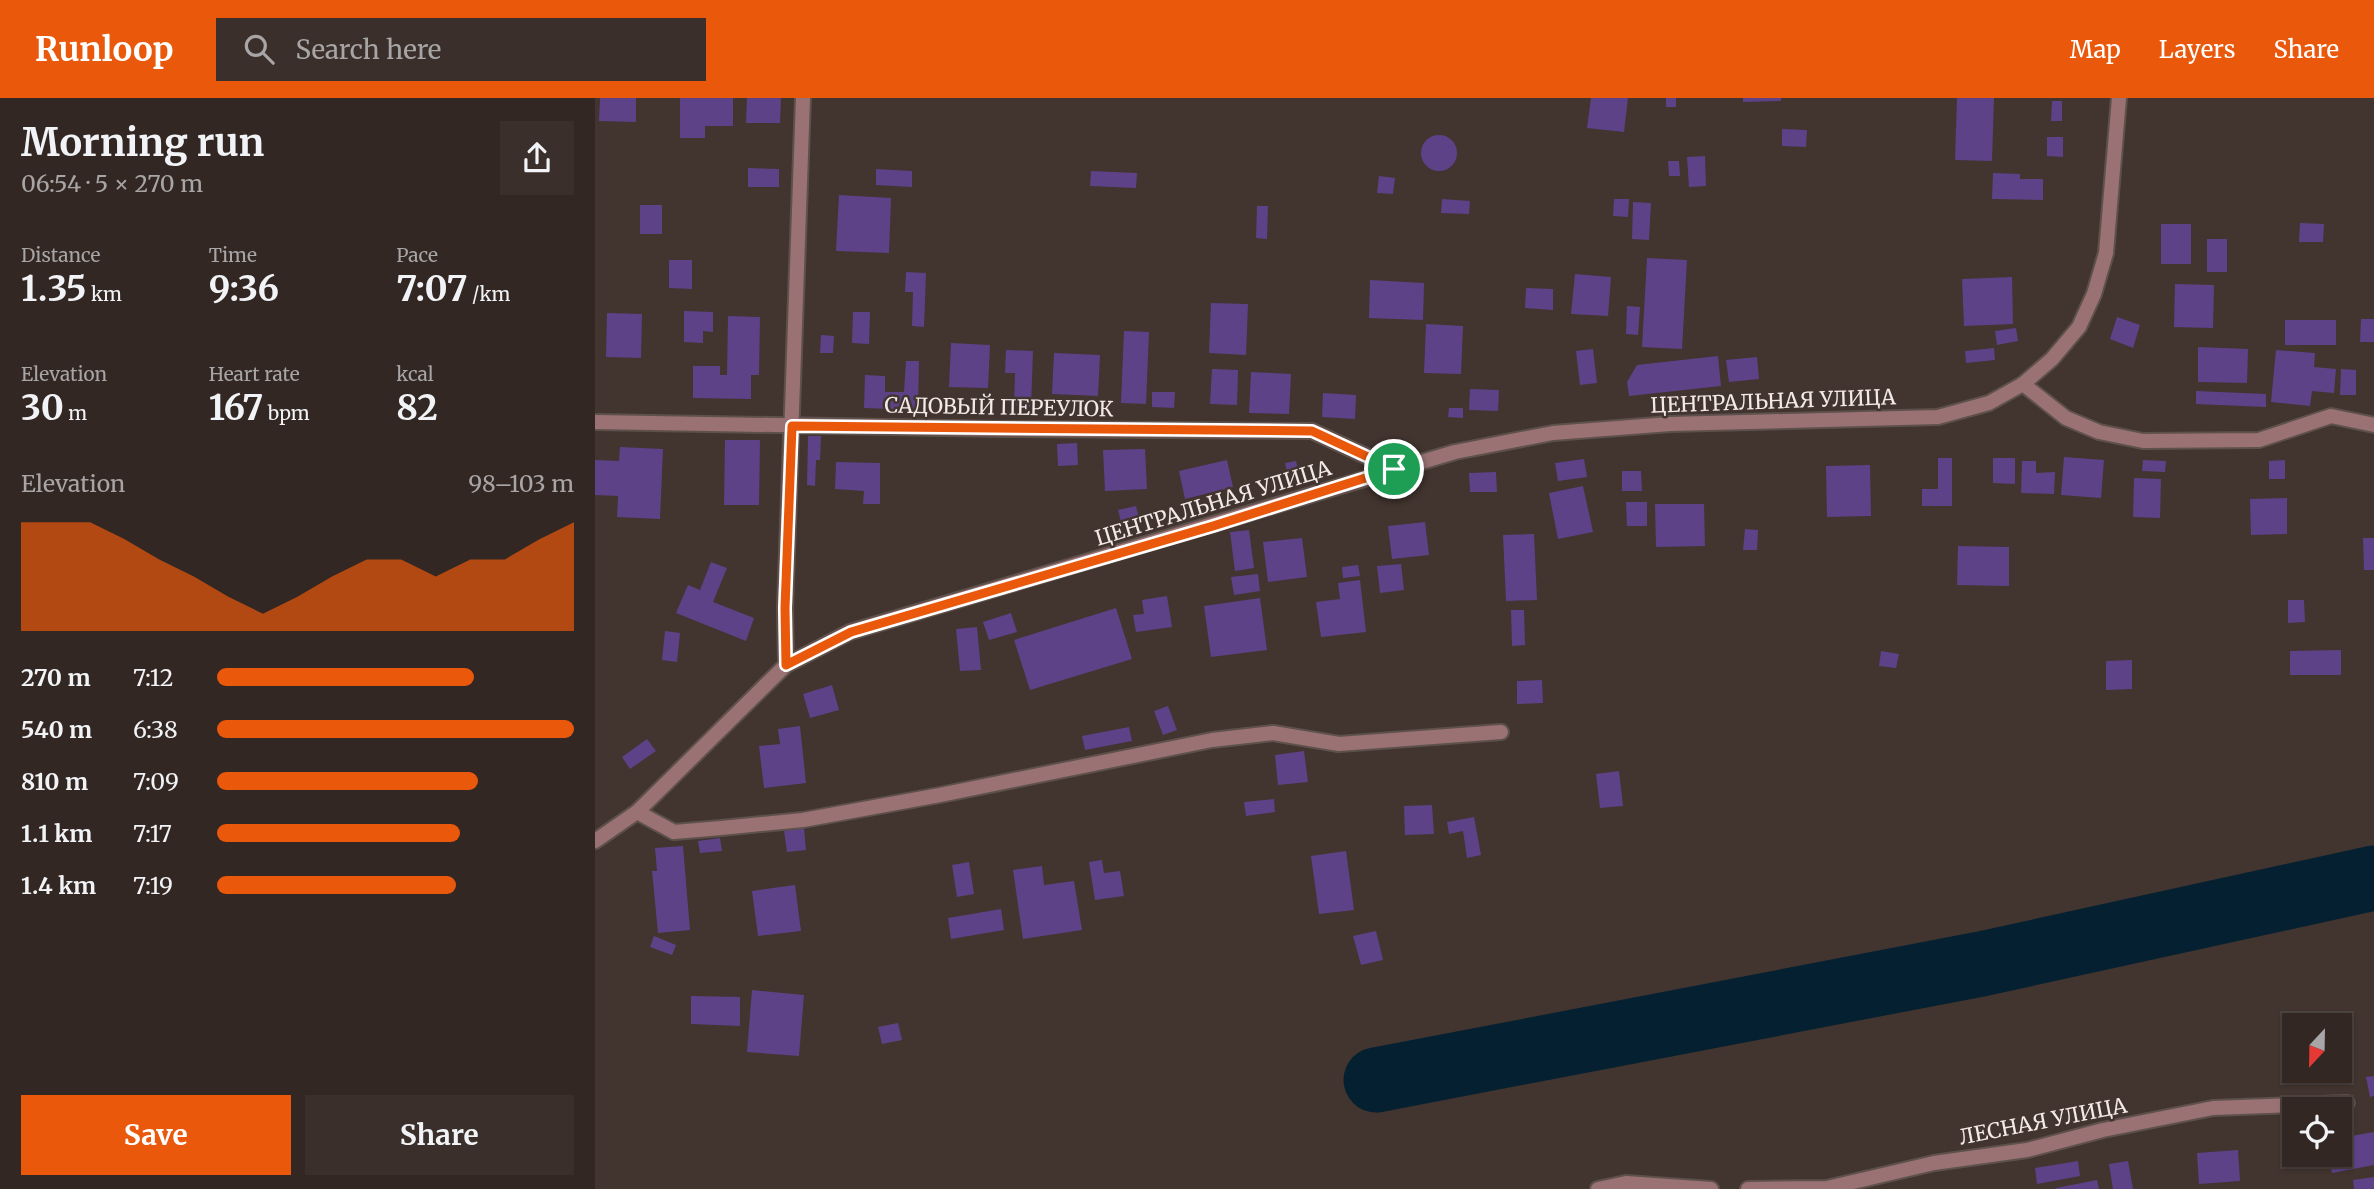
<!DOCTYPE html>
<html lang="en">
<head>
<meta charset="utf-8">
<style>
  :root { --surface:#322723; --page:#3a2f2b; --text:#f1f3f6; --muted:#a8a5a6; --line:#4d4441; --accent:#ea580c }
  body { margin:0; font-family:Merriweather,serif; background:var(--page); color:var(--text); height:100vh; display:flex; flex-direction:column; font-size:26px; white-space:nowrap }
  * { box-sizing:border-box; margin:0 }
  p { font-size:23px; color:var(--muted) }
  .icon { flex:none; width:38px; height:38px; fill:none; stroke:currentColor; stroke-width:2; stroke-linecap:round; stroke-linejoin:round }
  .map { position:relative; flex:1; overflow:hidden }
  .details { display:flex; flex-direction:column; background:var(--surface); width:595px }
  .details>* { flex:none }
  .needle { width:46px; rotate:202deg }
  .buttons { position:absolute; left:1687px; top:915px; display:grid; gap:14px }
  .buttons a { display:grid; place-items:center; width:70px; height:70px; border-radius:0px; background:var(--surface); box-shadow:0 2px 5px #0004,0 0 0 2px var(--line); font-size:35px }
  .pin { position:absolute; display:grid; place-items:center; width:60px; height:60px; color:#fff; margin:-30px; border:4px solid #fff; border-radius:50%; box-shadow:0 2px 7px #0007 }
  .round { display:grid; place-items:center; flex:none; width:74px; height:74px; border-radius:0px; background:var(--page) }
  .headline { display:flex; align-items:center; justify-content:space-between; height:119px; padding:0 21px }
  h1 { font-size:38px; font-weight:700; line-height:52px }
  .metrics { display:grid; grid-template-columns:repeat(3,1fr); gap:10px; height:119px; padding:7px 21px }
  .metrics div { display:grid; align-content:center }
  .metrics b { font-size:35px; font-weight:700 }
  .metrics small { font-size:19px; font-weight:400 }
  .metrics p { font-size:19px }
  .chart { height:196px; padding:14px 21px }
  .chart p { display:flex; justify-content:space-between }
  .chart svg { width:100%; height:126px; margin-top:7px; fill:var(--accent); opacity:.7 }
  .cta { display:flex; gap:14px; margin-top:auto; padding:14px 21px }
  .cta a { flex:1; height:80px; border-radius:0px; background:var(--accent); color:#fff; font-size:28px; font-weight:700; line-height:80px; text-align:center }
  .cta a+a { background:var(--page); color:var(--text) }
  ul { padding:0 21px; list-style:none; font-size:23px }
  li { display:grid; grid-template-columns:112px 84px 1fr; align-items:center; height:52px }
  li i { height:18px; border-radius:9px; background:var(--accent) }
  header { display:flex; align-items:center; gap:42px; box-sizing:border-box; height:98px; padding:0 35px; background:var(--accent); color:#fff }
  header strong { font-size:33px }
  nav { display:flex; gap:38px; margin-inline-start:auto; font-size:24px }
  .search { width:490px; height:63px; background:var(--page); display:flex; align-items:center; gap:18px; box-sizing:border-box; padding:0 24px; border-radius:0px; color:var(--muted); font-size:26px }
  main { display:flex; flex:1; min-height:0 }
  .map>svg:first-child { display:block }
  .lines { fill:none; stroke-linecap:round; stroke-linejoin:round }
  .river { stroke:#052131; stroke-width:65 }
  .building { fill:#5d4288 }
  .service-casing { stroke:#5e514c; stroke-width:18 }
  .minor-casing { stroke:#5e514c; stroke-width:18 }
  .tertiary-casing { stroke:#5e514c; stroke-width:18 }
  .service { stroke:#9a7274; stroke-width:14 }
  .minor { stroke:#9a7274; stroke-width:14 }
  .tertiary { stroke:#9a7274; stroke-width:14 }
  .route-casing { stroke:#fff; stroke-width:14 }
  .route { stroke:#ea580c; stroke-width:9 }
  .labels { text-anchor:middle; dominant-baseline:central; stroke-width:5; stroke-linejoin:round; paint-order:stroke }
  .street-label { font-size:21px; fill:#f3eae7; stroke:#42342f }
</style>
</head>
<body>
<header>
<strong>Runloop</strong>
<div class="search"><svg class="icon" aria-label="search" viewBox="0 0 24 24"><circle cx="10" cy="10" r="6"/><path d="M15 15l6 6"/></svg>Search here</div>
<nav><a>Map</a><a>Layers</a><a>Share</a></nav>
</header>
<main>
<section class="details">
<div class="headline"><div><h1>Morning run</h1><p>06:54 · 5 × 270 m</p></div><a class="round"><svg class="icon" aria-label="share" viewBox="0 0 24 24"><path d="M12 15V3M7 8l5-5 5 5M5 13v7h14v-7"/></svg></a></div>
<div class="metrics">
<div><p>Distance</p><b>1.35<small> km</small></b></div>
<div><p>Time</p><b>9:36</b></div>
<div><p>Pace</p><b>7:07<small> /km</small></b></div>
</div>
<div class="metrics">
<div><p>Elevation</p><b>30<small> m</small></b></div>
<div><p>Heart rate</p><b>167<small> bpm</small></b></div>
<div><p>kcal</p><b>82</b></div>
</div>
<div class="chart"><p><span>Elevation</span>98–103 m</p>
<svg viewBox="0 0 160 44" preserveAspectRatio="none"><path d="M0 44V6L10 6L20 6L30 12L40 19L50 25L60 32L70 38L80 32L90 25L100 19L110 19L120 25L130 19L140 19L150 12L160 6V44z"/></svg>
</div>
<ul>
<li><b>270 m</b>7:12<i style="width:72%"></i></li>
<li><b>540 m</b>6:38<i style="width:100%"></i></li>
<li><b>810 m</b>7:09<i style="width:73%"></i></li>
<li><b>1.1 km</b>7:17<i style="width:68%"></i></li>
<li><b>1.4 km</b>7:19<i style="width:67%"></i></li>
</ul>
<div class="cta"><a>Save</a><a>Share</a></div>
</section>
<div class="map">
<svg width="1779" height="1091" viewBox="0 0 1779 1091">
  <rect width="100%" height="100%" fill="#42342f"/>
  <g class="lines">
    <path class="river" d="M 781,982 L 1386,866 L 1779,780"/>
  </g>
  <g class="building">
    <path d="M 5,0 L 41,0 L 41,24 L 4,23 Z"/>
    <path d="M 85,0 L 138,0 L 138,28 L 110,28 L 110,40 L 85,40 Z"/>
    <path d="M 152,0 L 186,0 L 185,25 L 151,25 Z"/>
    <path d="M 996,0 L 1033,0 L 1029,34 L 992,30 Z"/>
    <rect x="1071" y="0" width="10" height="9"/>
    <path d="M 1148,0 L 1186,0 L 1186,3 L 1148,4 Z"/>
    <path d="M 1362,0 L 1399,0 L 1397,63 L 1360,62 Z"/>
    <path d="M 1457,3 L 1467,3 L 1467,23 L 1456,23 Z"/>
    <path d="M 1187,31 L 1212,32 L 1211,49 L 1187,48 Z"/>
    <circle cx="844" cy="55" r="18"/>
    <path d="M 1452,39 L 1468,39 L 1468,59 L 1452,58 Z"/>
    <path d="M 1110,58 L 1111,88 L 1094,89 L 1092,59 Z"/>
    <path d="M 1073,63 L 1084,63 L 1085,78 L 1074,78 Z"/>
    <path d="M 153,70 L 184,71 L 184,89 L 153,89 Z"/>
    <path d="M 281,71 L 317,73 L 317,89 L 281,87 Z"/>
    <path d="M 496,73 L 542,75 L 541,90 L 495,88 Z"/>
    <path d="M 1398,75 L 1425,76 L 1425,81 L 1448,81 L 1448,102 L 1397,101 Z"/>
    <path d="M 784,78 L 800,80 L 798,96 L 782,95 Z"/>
    <path d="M 244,97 L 296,100 L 294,155 L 241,153 Z"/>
    <path d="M 847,101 L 875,103 L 874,116 L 846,115 Z"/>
    <path d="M 1019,101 L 1034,101 L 1033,119 L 1018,118 Z"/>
    <path d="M 1038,104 L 1056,105 L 1054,142 L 1037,141 Z"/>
    <rect x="45" y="107" width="22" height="29"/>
    <path d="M 662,108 L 673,108 L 672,141 L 661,140 Z"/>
    <path d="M 1705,125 L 1729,126 L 1728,144 L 1704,144 Z"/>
    <rect x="1566" y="126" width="30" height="40"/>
    <rect x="1612" y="141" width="20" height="33"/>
    <path d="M 1052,160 L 1092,162 L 1087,251 L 1047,249 Z"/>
    <path d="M 74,162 L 97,162 L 97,191 L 74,190 Z"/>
    <path d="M 311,174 L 331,175 L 329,229 L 317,228 L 318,194 L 310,194 Z"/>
    <path d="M 980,176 L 1016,179 L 1013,218 L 976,216 Z"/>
    <path d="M 1417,179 L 1418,226 L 1369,228 L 1367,181 Z"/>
    <path d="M 775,182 L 829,185 L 828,222 L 774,220 Z"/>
    <path d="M 1580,186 L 1619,187 L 1618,230 L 1579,229 Z"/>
    <path d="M 931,190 L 958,191 L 958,212 L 930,210 Z"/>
    <path d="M 616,205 L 653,206 L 651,257 L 614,255 Z"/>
    <path d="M 1032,208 L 1045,209 L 1043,237 L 1031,236 Z"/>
    <path d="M 89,213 L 118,214 L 118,234 L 108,233 L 108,245 L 89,244 Z"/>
    <path d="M 258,214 L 275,214 L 274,246 L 257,245 Z"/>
    <path d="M 12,215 L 47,216 L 46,260 L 11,259 Z"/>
    <path d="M 133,218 L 165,219 L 164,277 L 156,277 L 156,301 L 98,300 L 98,268 L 125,268 L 125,277 L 132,277 Z"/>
    <path d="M 1522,219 L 1545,227 L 1538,250 L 1515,241 Z"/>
    <path d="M 1766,221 L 1779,221 L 1779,244 L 1765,244 Z"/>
    <rect x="1690" y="222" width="51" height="25"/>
    <path d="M 831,226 L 868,228 L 866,276 L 829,275 Z"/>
    <path d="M 1421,230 L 1423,243 L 1402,247 L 1400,233 Z"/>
    <path d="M 529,233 L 554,234 L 551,306 L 526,305 Z"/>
    <path d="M 226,237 L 239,238 L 238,255 L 225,255 Z"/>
    <path d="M 356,245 L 395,247 L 393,290 L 354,289 Z"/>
    <path d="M 1603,249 L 1653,251 L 1652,285 L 1603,284 Z"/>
    <path d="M 1399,250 L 1400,262 L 1371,265 L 1370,253 Z"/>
    <path d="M 998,251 L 1002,285 L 985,287 L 981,253 Z"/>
    <path d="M 411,252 L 438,253 L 436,309 L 419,308 L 420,275 L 410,275 Z"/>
    <path d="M 1681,252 L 1720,255 L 1719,269 L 1741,271 L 1739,295 L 1717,293 L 1715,308 L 1676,304 Z"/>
    <path d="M 459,255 L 505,257 L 503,298 L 457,296 Z"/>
    <path d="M 1123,258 L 1126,288 L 1034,298 L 1032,284 L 1042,267 Z"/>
    <path d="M 1162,259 L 1164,281 L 1134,284 L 1131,262 Z"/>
    <path d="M 311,263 L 324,263 L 323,312 L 269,310 L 270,277 L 290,278 L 290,294 L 309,294 Z"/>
    <path d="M 617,271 L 643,272 L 642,307 L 615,306 Z"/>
    <path d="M 1746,271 L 1761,272 L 1761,297 L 1745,297 Z"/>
    <path d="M 656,274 L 696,276 L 694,316 L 654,315 Z"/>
    <path d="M 875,291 L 904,292 L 903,313 L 874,312 Z"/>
    <path d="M 1601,293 L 1671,296 L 1671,309 L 1601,306 Z"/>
    <path d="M 557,294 L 580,294 L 579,310 L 557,309 Z"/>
    <path d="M 728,295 L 761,297 L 760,321 L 727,319 Z"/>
    <path d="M 854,310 L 868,310 L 868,320 L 853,319 Z"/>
    <path d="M 213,338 L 226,338 L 225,362 L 221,362 L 220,388 L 212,387 Z"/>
    <path d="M 130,342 L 165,342 L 164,407 L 129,407 Z"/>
    <path d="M 482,345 L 483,367 L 463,368 L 462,346 Z"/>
    <path d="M 25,349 L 68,351 L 65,421 L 22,419 L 23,398 L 0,397 L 0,362 L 24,363 Z"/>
    <path d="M 550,351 L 552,391 L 510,393 L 508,352 Z"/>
    <path d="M 1469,359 L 1509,362 L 1506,400 L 1466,397 Z"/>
    <path d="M 1343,360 L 1357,360 L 1357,408 L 1327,408 L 1327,391 L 1343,391 Z"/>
    <path d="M 1398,360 L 1420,360 L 1420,386 L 1398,385 Z"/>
    <path d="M 989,361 L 992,379 L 963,383 L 960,365 Z"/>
    <path d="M 632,362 L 638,389 L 590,401 L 584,373 Z"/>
    <path d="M 1548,362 L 1571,363 L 1570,374 L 1547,373 Z"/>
    <path d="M 1690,362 L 1690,381 L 1674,381 L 1674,363 Z"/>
    <path d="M 701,363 L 703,371 L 692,374 L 690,365 Z"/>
    <path d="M 1427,363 L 1441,363 L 1441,375 L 1460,374 L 1459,396 L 1426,395 Z"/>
    <path d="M 241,364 L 285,365 L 285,406 L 268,406 L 269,393 L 240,391 Z"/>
    <path d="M 1275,367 L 1276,418 L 1232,419 L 1231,368 Z"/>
    <path d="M 1027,373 L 1046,373 L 1047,393 L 1027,393 Z"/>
    <path d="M 901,374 L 902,394 L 875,394 L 874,375 Z"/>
    <path d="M 1539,380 L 1566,381 L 1565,420 L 1538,419 Z"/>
    <path d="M 988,388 L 998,434 L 963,441 L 954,395 Z"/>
    <path d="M 1692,400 L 1692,436 L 1656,437 L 1655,401 Z"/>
    <path d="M 1031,404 L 1052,404 L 1052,428 L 1032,428 Z"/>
    <path d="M 1060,406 L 1109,406 L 1110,448 L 1061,449 Z"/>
    <path d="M 541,408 L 544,420 L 526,424 L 523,412 Z"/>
    <path d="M 830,424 L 834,457 L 797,461 L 793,428 Z"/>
    <path d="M 1150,431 L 1163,432 L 1162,452 L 1148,452 Z"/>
    <path d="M 654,432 L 659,470 L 640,473 L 635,434 Z"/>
    <path d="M 939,436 L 942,502 L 911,503 L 908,437 Z"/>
    <path d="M 707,440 L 712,479 L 673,484 L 668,444 Z"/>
    <path d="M 1768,440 L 1779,440 L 1779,472 L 1769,472 Z"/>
    <path d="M 1363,448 L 1414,449 L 1414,488 L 1362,487 Z"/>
    <path d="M 116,464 L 132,470 L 118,504 L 159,520 L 151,543 L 81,515 L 93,487 L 105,492 Z"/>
    <path d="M 806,466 L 809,492 L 785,495 L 782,468 Z"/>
    <path d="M 763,467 L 765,478 L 748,480 L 747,469 Z"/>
    <path d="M 663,476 L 665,493 L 639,497 L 636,479 Z"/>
    <path d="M 765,482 L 771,534 L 726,539 L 721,504 L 745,501 L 743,485 Z"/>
    <path d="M 572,498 L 577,529 L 541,534 L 538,517 L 549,516 L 547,502 Z"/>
    <path d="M 665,500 L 672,552 L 616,559 L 609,508 Z"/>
    <path d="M 1693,502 L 1709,502 L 1710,524 L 1693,525 Z"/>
    <path d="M 521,510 L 537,561 L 435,592 L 419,542 Z"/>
    <path d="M 916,512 L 929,512 L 930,547 L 917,548 Z"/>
    <path d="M 416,515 L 422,534 L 394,542 L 388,524 Z"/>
    <path d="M 382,529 L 386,572 L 365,573 L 361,531 Z"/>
    <path d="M 70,533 L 85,535 L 82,564 L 67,562 Z"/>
    <path d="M 1746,552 L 1746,577 L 1695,577 L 1695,553 Z"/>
    <path d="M 1286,553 L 1304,556 L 1301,570 L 1284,568 Z"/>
    <path d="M 1537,562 L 1537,591 L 1511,592 L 1511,563 Z"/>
    <path d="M 947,582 L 948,605 L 922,606 L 922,583 Z"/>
    <path d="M 237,587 L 244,612 L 215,620 L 208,596 Z"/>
    <path d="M 573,608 L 582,632 L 568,637 L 559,613 Z"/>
    <path d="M 205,628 L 211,685 L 169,690 L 164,648 L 185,646 L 183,631 Z"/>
    <path d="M 534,629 L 537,643 L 490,652 L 487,638 Z"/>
    <path d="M 52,641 L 61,653 L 35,671 L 27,659 Z"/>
    <path d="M 709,653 L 713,684 L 683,687 L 680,657 Z"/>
    <path d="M 1024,673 L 1028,708 L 1005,710 L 1001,676 Z"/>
    <path d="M 679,701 L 680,714 L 651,718 L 649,704 Z"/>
    <path d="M 837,707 L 839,736 L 810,737 L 809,708 Z"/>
    <path d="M 879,719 L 886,757 L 872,760 L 868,733 L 854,736 L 852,724 Z"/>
    <path d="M 209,730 L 211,752 L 192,754 L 189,733 Z"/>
    <path d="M 125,740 L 127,753 L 105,755 L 103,743 Z"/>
    <path d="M 88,748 L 95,832 L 63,835 L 57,773 L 62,773 L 60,750 Z"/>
    <path d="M 751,753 L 759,812 L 724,816 L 716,758 Z"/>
    <path d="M 507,762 L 509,775 L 525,773 L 529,798 L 500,802 L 494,764 Z"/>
    <path d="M 374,764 L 379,796 L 362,799 L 357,767 Z"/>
    <path d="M 447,768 L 449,787 L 479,783 L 487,832 L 428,841 L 418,772 Z"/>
    <path d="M 200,787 L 206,833 L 163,838 L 157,793 Z"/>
    <path d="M 406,811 L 409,832 L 356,841 L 353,820 Z"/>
    <path d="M 781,833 L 788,862 L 766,867 L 758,838 Z"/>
    <path d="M 59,838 L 81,847 L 77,857 L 55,849 Z"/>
    <path d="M 157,892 L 209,897 L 204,958 L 152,954 Z"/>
    <path d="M 96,898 L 145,899 L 145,928 L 96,926 Z"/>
    <path d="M 303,925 L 307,942 L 287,946 L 283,929 Z"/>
    <path d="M 1779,978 L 1779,998 L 1775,999 L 1771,979 Z"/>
    <path d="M 1779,1034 L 1779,1067 L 1737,1075 L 1734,1057 L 1745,1057 L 1745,1040 Z"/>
    <path d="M 1643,1052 L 1645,1083 L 1604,1086 L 1602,1055 Z"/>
    <path d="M 1483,1063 L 1485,1078 L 1442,1086 L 1440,1070 Z"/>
    <path d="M 1533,1063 L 1538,1091 L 1518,1091 L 1514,1066 Z"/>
    <path d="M 1779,1079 L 1779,1091 L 1759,1091 L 1758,1082 Z"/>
    <path d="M 1502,1082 L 1504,1091 L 1461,1091 L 1461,1090 Z"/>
  </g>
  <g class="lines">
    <g class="service-casing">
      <path id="service" d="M 42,714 L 79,734 L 126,730 L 208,722 L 345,697 L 617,642 L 678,635 L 744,646 L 906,634"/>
    </g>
    <g class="minor-casing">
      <g id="minor">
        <path d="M 1428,286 L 1471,320 L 1504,334 L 1548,343 L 1664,342 L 1736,318 L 1779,327"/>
        <path d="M 0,324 L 407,331 L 717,333 L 799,371"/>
        <path d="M 191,567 L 190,510 L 208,0"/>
        <path d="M 1003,1091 L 1031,1085 L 1116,1091"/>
        <path d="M 1153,1091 L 1232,1090 L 1339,1065 L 1432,1052 L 1508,1032 L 1618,1010 L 1752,1005"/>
      </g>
    </g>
    <g class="tertiary-casing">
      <path id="tertiary" d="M 0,743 L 42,714 L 191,567 L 255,534 L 860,354 L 958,335 L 1075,326 L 1343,319 L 1394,305 L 1428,286 L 1457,261 L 1484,229 L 1499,196 L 1511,155 L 1524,0"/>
    </g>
    <use href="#service" class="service"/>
    <use href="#minor" class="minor"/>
    <use href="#tertiary" class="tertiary"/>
  </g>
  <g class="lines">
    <g class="route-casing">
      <path id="route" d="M 197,328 L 717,333 L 799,371 L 618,428 L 256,534 L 191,567 L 190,510 Z"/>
    </g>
    <use href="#route" class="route"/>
  </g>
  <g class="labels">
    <g class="street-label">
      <text transform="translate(1178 303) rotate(-2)">ЦЕНТРАЛЬНАЯ УЛИЦА</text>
      <text transform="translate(404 309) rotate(1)">САДОВЫЙ ПЕРЕУЛОК</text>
      <text transform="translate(618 405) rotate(-17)">ЦЕНТРАЛЬНАЯ УЛИЦА</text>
      <text transform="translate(1448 1023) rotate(-11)">ЛЕСНАЯ УЛИЦА</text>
    </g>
  </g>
</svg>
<div class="buttons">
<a><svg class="needle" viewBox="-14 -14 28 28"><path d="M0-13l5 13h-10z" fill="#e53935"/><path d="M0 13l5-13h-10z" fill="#a8a5a6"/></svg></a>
<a><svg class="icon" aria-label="locate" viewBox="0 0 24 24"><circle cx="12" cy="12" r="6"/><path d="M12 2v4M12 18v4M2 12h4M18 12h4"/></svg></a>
</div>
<div class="pin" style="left:799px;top:371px;background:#1e9e55"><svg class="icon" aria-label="arrive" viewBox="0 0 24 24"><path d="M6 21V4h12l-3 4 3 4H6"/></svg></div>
</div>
</main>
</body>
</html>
